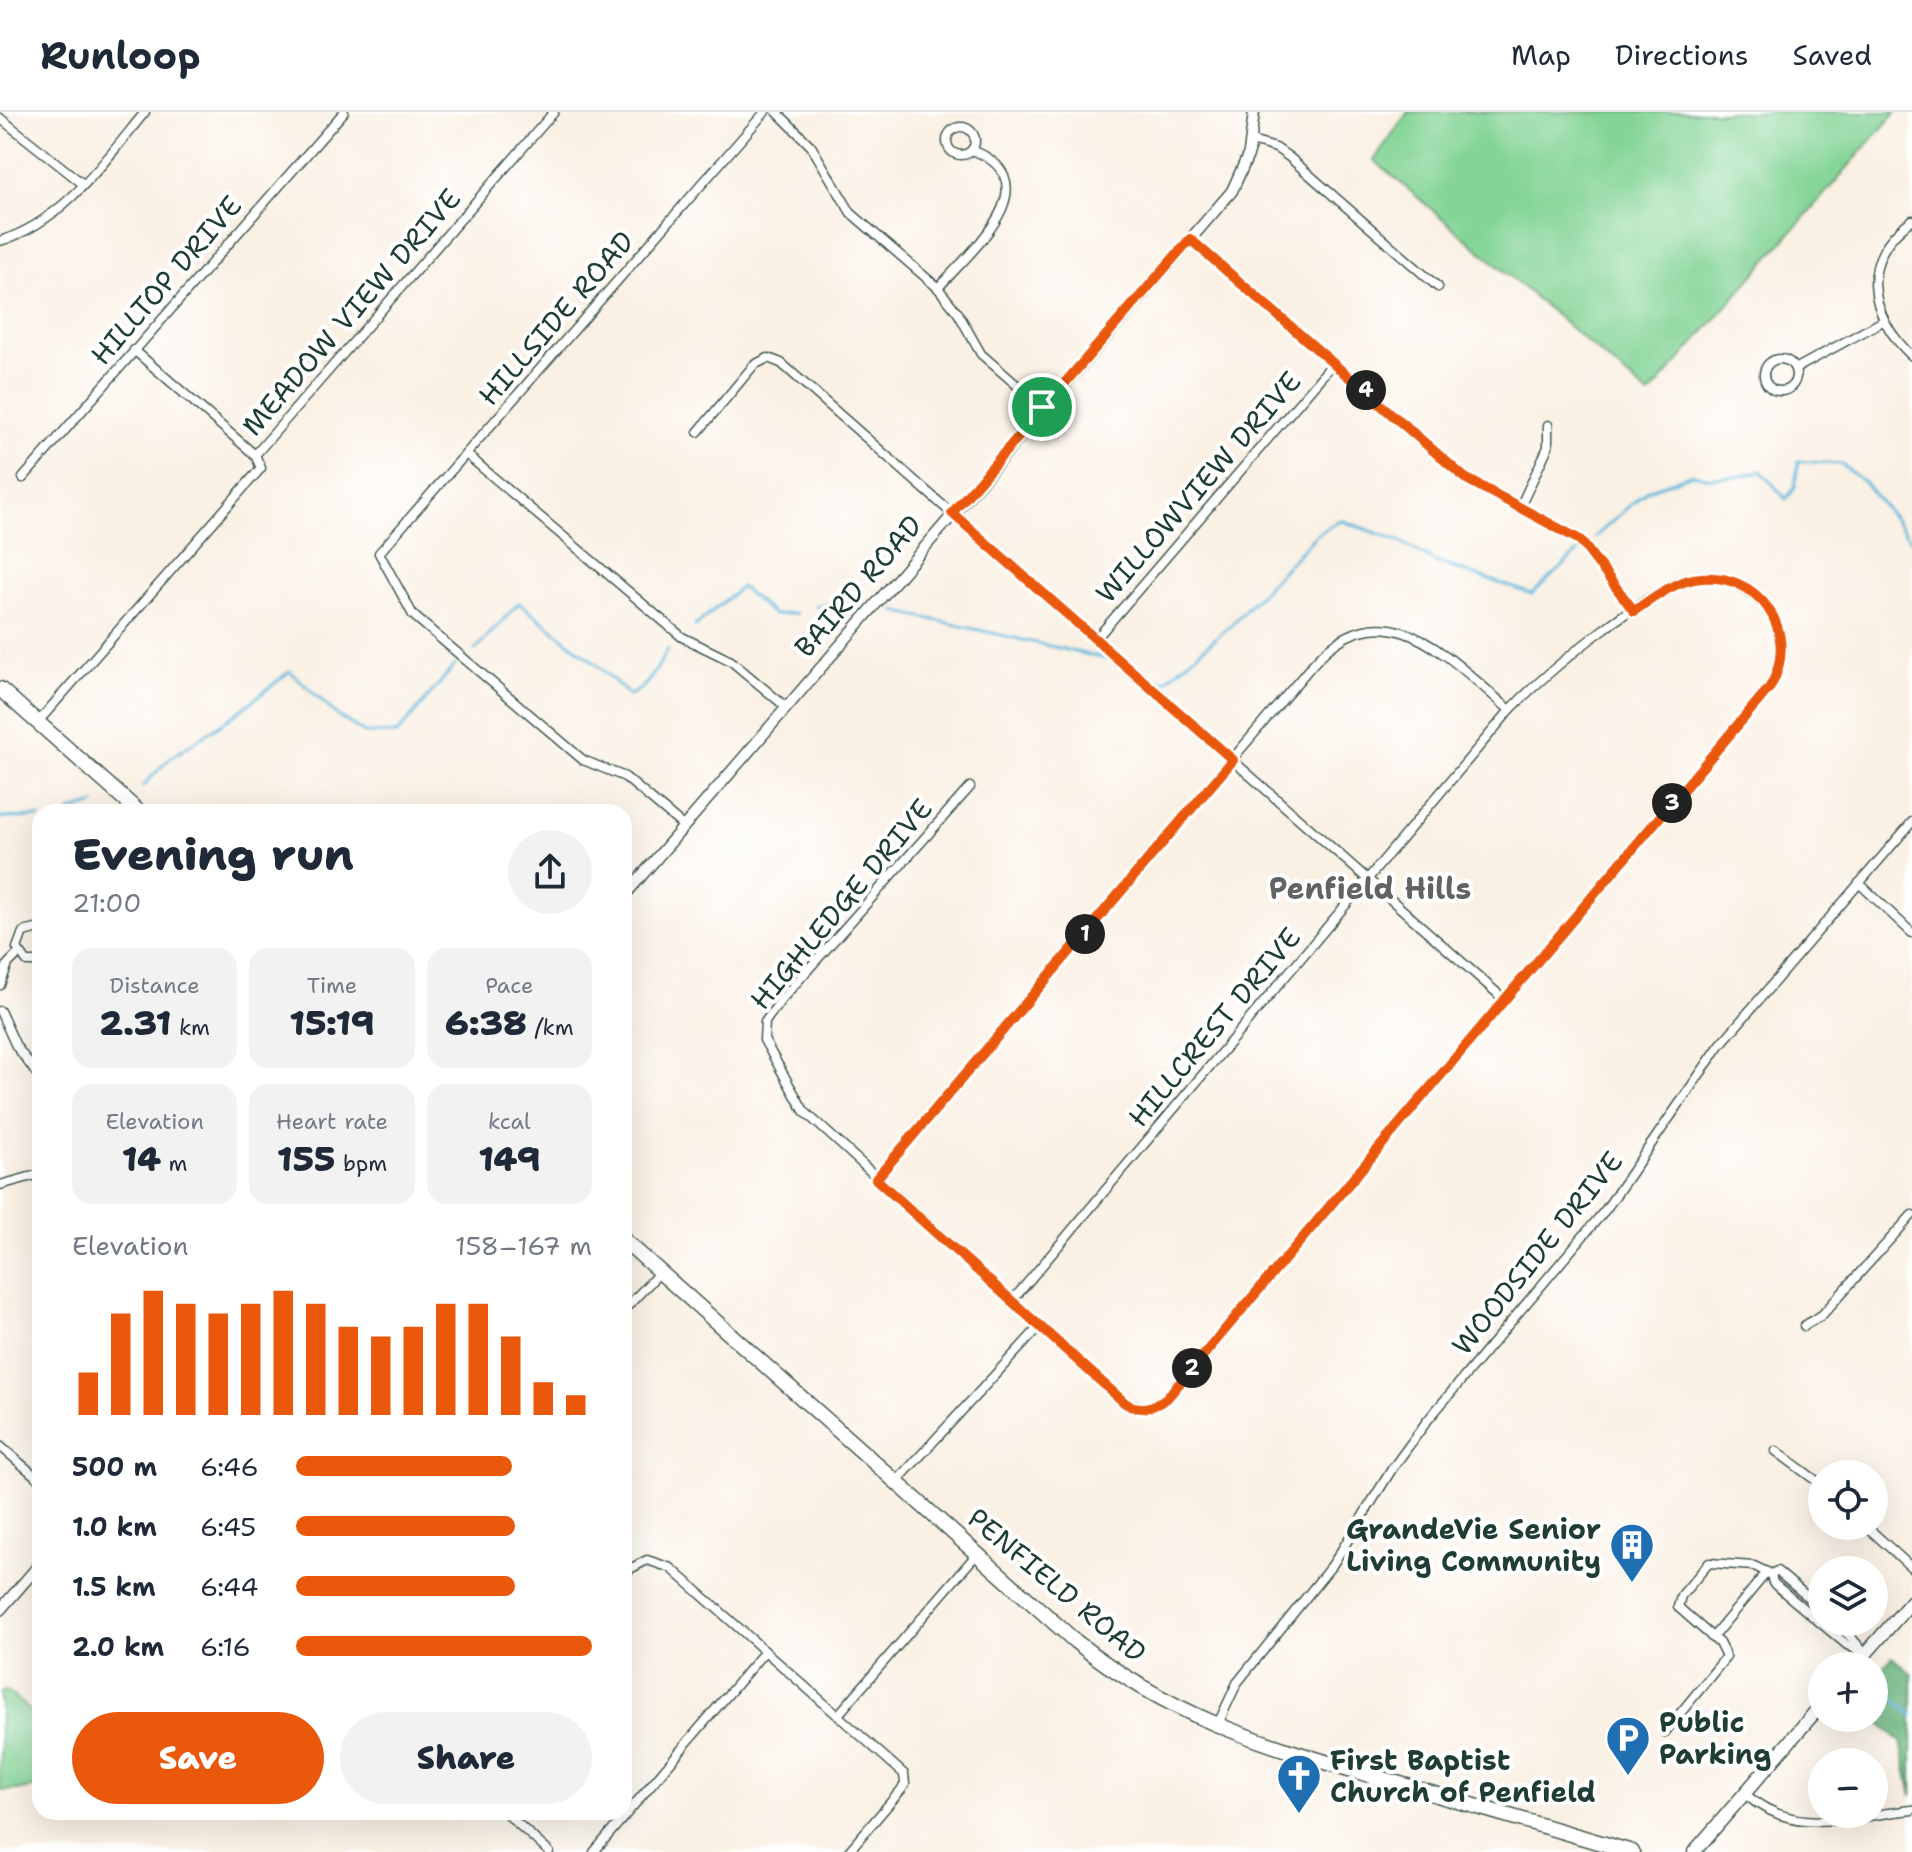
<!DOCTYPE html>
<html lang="en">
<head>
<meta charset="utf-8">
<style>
  :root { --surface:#fff; --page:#f2f2f3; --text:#1f2937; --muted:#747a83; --line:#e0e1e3; --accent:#ea580c }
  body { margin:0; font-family:"Shantell Sans",sans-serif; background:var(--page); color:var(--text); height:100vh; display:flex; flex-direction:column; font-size:30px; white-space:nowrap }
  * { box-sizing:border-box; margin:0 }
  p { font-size:26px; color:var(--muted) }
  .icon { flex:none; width:44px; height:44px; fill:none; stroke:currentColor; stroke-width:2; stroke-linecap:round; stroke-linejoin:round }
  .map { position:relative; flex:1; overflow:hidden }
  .side { position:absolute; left:32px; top:692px; width:600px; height:1016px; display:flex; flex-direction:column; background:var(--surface); border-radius:24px; box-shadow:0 8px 32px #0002 }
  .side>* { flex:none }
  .fabs { position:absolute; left:1808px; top:1348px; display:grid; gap:16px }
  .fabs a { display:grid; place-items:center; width:80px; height:80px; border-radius:50%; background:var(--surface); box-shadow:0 8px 32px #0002; font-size:40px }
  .pin { position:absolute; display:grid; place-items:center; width:68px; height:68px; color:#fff; margin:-34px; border:4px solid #fff; border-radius:50%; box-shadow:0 2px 8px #0007 }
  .km { position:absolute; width:40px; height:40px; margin:-20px; border-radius:50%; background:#222; color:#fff; font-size:22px; line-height:40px; text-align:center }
  .round { display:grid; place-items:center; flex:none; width:84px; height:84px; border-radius:42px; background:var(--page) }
  .head { display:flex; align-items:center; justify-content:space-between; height:136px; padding:0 40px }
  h1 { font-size:44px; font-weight:800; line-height:60px }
  .figures { display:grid; grid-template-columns:repeat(3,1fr); gap:12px; height:136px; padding:8px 40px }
  .figures div { display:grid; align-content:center; border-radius:20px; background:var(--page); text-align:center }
  .figures b { font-size:34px; font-weight:800 }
  .figures small { font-size:22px; font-weight:400 }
  .figures p { font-size:22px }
  .chart { height:224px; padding:16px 40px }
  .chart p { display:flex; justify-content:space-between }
  .chart svg { width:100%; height:144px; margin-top:8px; stroke:var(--accent); stroke-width:6 }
  .cta { display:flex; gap:16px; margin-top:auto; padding:16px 40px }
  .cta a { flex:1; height:92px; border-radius:48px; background:var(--accent); color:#fff; font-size:32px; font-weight:800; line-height:92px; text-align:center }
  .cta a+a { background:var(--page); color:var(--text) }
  ul { padding:0 40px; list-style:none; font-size:26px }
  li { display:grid; grid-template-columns:128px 96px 1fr; align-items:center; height:60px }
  li i { height:20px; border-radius:10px; background:var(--accent) }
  header { display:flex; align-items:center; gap:48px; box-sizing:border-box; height:112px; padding:0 40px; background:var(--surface); border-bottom:2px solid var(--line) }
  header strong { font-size:38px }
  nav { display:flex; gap:44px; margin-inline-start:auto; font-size:28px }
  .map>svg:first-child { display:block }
  .green { fill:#83d495; stroke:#518864; stroke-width:2 }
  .forest { fill:#6ab67e; stroke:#447a59; stroke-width:2 }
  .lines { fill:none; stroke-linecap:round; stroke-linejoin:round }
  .stream { stroke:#5db7db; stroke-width:3 }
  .minor-casing { stroke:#40584e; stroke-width:11 }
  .tertiary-casing { stroke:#40584e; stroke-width:13 }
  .secondary-casing { stroke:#40584e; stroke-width:15 }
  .primary-casing { stroke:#40584e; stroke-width:17 }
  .minor { stroke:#fff; stroke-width:8 }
  .tertiary { stroke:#fff; stroke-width:10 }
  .secondary { stroke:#fff; stroke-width:12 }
  .primary { stroke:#fff; stroke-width:14 }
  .route-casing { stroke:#fff; stroke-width:16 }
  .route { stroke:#ea580c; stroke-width:10 }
  .labels { text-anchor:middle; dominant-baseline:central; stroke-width:8; stroke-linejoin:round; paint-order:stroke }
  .street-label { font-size:28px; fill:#1f3d34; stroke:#fff }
  .poi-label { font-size:28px; font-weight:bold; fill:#1f3d34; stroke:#fff; text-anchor:start }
  .neighbourhood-label { font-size:30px; font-weight:bold; fill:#626464; stroke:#fff }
</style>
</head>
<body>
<header>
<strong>Runloop</strong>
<nav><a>Map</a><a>Directions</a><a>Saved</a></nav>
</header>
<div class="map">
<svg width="1912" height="1740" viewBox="0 0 1912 1740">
  <rect width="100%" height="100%" fill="#fff"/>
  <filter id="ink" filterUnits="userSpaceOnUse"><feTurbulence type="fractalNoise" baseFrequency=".0125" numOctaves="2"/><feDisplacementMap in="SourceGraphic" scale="16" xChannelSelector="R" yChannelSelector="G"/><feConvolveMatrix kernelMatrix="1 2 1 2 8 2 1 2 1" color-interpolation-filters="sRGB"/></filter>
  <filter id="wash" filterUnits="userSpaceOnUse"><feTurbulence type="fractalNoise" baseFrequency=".006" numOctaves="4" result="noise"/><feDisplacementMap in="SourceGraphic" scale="32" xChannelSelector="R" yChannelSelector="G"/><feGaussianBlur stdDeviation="1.8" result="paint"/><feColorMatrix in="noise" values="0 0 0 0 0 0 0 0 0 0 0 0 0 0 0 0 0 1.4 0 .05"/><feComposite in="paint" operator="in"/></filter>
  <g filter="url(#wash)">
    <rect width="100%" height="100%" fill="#faf0e3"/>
    <g class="green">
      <path d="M 1408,0 L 1896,0 L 1649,283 L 1374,48 Z"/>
      <path d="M 7,1579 L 40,1607 L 40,1672 L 30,1677 L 0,1679 L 0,1580 Z"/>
    </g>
    <path class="forest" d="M 1892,1545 L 1912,1562 L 1912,1684 L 1901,1630 L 1874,1605 L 1874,1567 Z"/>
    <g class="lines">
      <g class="stream">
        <path d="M 1595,425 L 1647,378 L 1693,362 L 1711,366 L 1737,365 L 1761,359 L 1786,387 L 1795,376 L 1798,349 L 1841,352 L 1864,370 L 1912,429"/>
        <path d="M 816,495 L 843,488 L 861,492"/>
        <path d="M 895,499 L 1107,547"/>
        <path d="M 695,514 L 741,475 L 774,503 L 796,501"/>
        <path d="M 475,538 L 519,491 L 594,550 L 629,583 C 649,577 658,553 668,537"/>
        <path d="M 1156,567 L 1164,570 L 1230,514 L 1316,423 L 1340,408 L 1399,429 L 1436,450 L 1532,482 L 1578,440"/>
        <path d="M 143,674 L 169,647 L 236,602 L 290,559 L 338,604 L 365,621 L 397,622 L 455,553"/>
        <path d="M 70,700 L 95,692"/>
        <path d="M 0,706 L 40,705"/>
        <path d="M 1874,1570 L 1912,1603"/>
      </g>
    </g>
  </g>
  <g filter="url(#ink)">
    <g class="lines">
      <g class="minor-casing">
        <g id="minor">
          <path d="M 777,0 L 811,34 L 851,101 L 938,176 L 958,201 L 981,242 L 1042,295"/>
          <path d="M 0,6 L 83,72"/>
          <circle cx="961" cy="29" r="14"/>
          <path d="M 1251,29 L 1276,36 L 1289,45 L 1438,175"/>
          <path d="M 1912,108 C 1858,145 1868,204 1912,244"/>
          <path d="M 1190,127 L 1465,366 L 1580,428 L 1634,499"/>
          <path d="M 0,129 C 63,110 105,49 145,0"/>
          <path d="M 938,176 C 969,141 1054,70 972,38"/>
          <circle cx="1780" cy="263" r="16"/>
          <path d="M 1795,257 L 1883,209"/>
          <path d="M 698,320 L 754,253 L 768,246 L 781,251 L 1505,888"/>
          <path d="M 466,342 L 682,525 L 731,549 L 786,595"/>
          <path d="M 255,343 L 554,0"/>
          <path d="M 23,366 L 344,0"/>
          <path d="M 1520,395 L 1548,335 L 1548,313"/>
          <path d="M 1095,528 L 1334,250"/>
          <path d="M 37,611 L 261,356 L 255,343 L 134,238"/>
          <path d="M 970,675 L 781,888 L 765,910 L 764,928 L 804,999 L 1125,1291 L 1148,1296 L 1167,1286 L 1770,575 C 1784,551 1788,524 1770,500 C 1753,477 1725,462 1695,467 C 1646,475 1545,562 1510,598 L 1012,1189"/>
          <path d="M 683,714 L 625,665 L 583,648 L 413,503 L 379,441 L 765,0"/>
          <path d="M 1859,771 L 1912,821"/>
          <path d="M 40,816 L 23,820 L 17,836 L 27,850 L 40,850"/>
          <path d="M 0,873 L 8,852 L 19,841"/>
          <path d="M 0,899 L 16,934 L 40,966"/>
          <path d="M 876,1067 L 1313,552 C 1386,470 1450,548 1510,598"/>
          <path d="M 0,1073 L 40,1062"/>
          <path d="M 624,1198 L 660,1160"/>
          <path d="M 1804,1214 L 1822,1203 L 1912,1103"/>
          <path d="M 0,1334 L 40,1368"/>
          <path d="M 1776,1339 L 1822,1373"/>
          <path d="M 897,1369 L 1040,1214"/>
          <path d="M 1866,1414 L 1912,1456"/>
          <path d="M 624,1460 L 647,1448 L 671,1456 L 904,1662 L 905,1672 L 901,1678 L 848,1740"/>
          <path d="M 1771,1462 L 1773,1471 L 1847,1533 L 1866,1542"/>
          <path d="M 1837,1510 L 1865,1541"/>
          <path d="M 1712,1526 L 1767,1460"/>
          <path d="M 838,1603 L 976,1443"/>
          <path d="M 1217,1614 L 1237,1571 L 1333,1452 L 1392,1357 L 1427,1309 L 1606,1097 L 1720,933 L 1912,710"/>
          <path d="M 1665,1620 L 1726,1545 L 1719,1531 L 1678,1495 L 1681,1484 L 1709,1451 L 1754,1454 L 1771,1462 L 1777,1459 L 1822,1497"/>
          <path d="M 1745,1682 C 1795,1726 1851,1704 1912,1698"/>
          <path d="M 505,1700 L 549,1740"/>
          <path d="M 594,1740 L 765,1539"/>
        </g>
      </g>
      <g class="tertiary-casing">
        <g id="tertiary">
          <path d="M 624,784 L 1232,79 L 1249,41 L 1254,0"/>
          <path d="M 0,1498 L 40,1452"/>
        </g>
      </g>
      <g class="secondary-casing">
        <g id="secondary">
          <path d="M 1855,1554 L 1912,1489"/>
          <path d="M 1694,1740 L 1822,1592"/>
        </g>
      </g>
      <g class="primary-casing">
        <g id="primary">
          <path d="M 0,577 L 139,700"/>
          <path d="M 624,1128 L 1075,1529 C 1179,1611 1269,1633 1393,1670 C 1473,1693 1552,1717 1632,1740"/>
        </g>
      </g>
      <use href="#minor" class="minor"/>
      <use href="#tertiary" class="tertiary"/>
      <use href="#secondary" class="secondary"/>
      <use href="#primary" class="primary"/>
    </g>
  </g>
  <g class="lines" filter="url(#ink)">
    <g class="route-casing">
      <path id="route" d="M 1190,127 L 1465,366 L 1580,428 L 1634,499 C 1653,486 1672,471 1694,467 C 1758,456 1802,520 1770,575 L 1167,1286 C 1153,1296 1140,1300 1125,1291 L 876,1067 L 1233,648 L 952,401 Z"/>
    </g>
    <use href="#route" class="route"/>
  </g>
  <defs>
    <g id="building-pin" transform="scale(2.3)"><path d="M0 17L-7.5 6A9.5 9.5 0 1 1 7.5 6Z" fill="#1f6fb2" stroke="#fff"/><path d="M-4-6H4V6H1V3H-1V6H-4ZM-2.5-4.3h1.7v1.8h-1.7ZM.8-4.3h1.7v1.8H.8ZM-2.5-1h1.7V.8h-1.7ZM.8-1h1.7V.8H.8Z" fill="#fff"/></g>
    <g id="parking-pin" transform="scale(2.3)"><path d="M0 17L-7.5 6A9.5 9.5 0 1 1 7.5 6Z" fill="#1f6fb2" stroke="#fff"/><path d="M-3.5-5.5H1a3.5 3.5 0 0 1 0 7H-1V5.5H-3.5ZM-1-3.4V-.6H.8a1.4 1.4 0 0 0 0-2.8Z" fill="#fff"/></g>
    <g id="church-pin" transform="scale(2.3)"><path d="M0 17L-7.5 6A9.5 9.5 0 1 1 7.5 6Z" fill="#1f6fb2" stroke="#fff"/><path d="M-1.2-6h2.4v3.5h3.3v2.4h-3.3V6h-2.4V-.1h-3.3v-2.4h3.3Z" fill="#fff"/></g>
  </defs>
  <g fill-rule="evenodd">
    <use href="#building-pin" x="1632" y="1433"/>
    <use href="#parking-pin" x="1628" y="1626"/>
    <use href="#church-pin" x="1299" y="1664"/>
  </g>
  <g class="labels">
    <g class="street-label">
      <text transform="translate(166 168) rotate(-49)">HILLTOP DRIVE</text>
      <text transform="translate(351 200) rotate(-49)">MEADOW VIEW DRIVE</text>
      <text transform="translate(556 206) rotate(-49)">HILLSIDE ROAD</text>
      <text transform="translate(1198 375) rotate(-49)">WILLOWVIEW DRIVE</text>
      <text transform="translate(858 474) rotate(-49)">BAIRD ROAD</text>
      <text transform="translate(841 792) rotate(-50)">HIGHLEDGE DRIVE</text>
      <text transform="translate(1214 915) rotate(-50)">HILLCREST DRIVE</text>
      <text transform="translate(1537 1141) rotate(-51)">WOODSIDE DRIVE</text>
      <text transform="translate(1057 1473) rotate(40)">PENFIELD ROAD</text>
    </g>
    <g class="poi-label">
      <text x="1601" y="1417" text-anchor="end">GrandeVie Senior<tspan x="1601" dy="32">Living Community</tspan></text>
      <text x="1659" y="1610">Public<tspan x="1659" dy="32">Parking</tspan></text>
      <text x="1330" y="1648">First Baptist<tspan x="1330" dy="32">Church of Penfield</tspan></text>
    </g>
    <g class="neighbourhood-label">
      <text x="1370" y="776">Penfield Hills</text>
    </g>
  </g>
</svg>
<div class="fabs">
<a><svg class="icon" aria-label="locate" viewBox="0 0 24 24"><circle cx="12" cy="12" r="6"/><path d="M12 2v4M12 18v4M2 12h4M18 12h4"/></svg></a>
<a><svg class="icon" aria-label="layers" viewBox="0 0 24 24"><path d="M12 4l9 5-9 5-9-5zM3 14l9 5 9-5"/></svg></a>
<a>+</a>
<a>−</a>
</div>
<div class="pin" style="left:1042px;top:295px;background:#1e9e55"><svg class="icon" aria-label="arrive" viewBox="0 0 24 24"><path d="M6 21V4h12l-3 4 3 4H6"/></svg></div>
<b class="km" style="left:1085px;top:822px">1</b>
<b class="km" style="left:1192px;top:1256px">2</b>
<b class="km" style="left:1672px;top:691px">3</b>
<b class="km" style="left:1366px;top:278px">4</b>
<section class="side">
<div class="head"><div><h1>Evening run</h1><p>21:00</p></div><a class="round"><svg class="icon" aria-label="share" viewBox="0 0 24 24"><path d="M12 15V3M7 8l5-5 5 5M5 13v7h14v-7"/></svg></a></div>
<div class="figures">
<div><p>Distance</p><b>2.31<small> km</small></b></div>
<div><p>Time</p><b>15:19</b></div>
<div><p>Pace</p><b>6:38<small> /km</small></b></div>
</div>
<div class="figures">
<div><p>Elevation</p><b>14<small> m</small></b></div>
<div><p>Heart rate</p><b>155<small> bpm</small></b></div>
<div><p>kcal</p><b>149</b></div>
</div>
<div class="chart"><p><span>Elevation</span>158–167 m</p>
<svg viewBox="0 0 160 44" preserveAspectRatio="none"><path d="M5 44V31M15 44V13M25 44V6M35 44V10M45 44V13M55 44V10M65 44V6M75 44V10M85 44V17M95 44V20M105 44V17M115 44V10M125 44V10M135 44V20M145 44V34M155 44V38"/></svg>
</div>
<ul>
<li><b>500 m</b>6:46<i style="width:73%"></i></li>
<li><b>1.0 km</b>6:45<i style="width:74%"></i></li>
<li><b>1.5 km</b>6:44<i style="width:74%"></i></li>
<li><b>2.0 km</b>6:16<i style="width:100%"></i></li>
</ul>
<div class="cta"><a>Save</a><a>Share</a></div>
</section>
</div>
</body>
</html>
